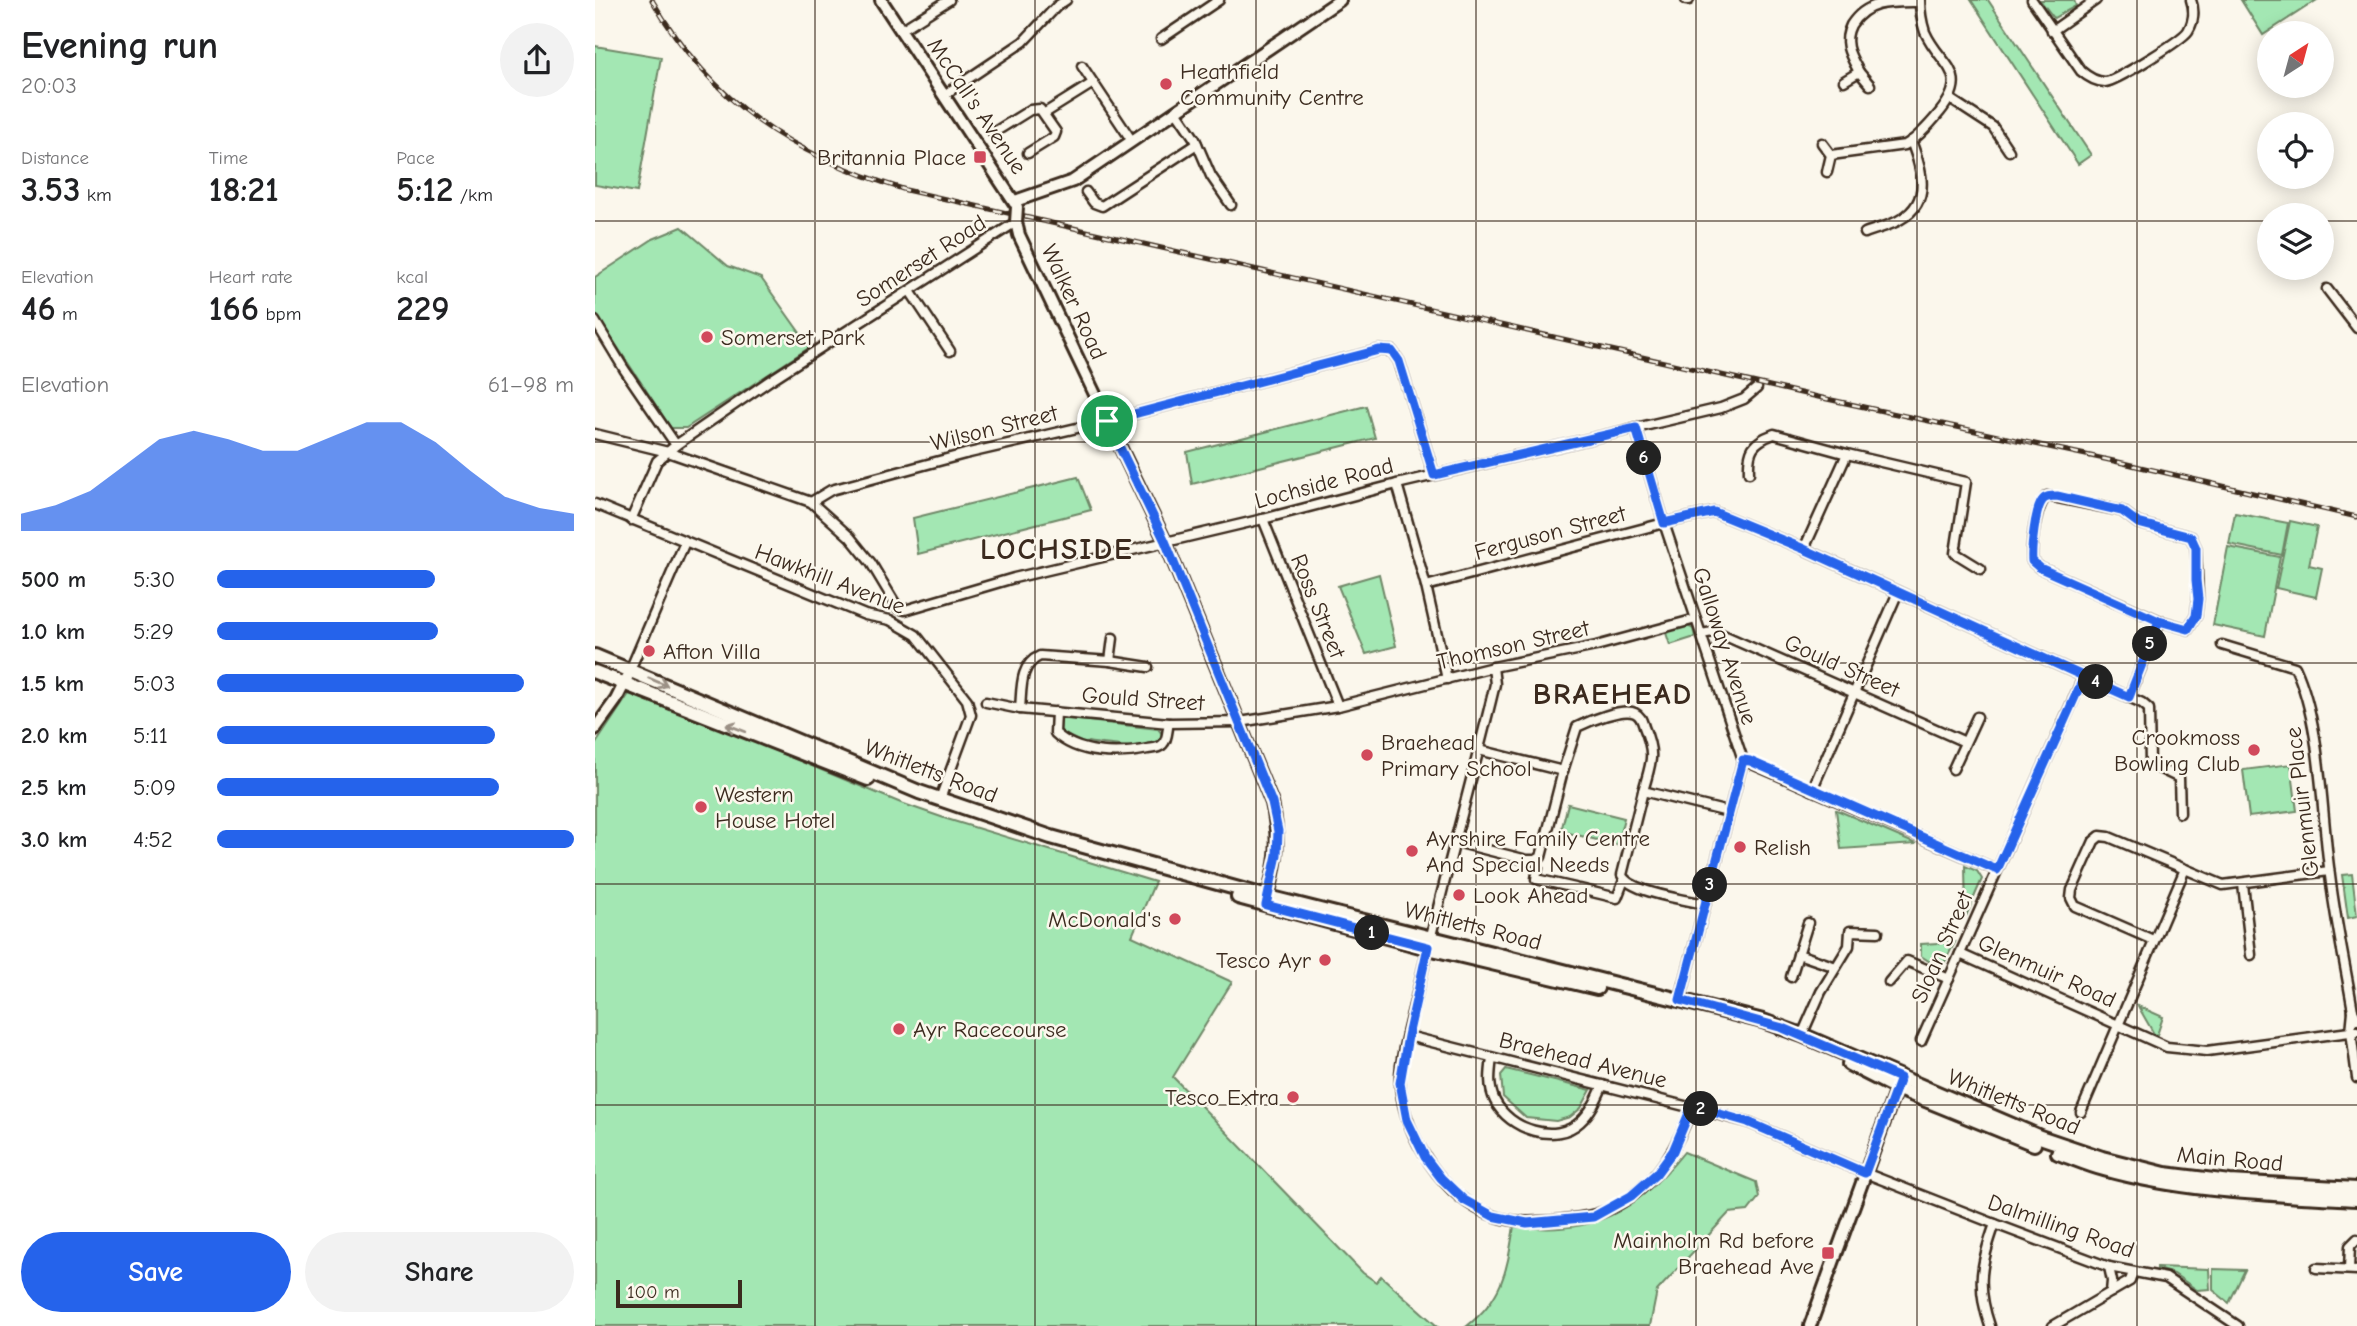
<!DOCTYPE html>
<html lang="en">
<head>
<meta charset="utf-8">
<style>
  :root { --surface:#fff; --page:#f2f2f2; --text:#202124; --muted:#757577; --accent:#2563eb }
  body { margin:0; font-family:"Comic Neue",sans-serif; background:var(--page); color:var(--text); height:100vh; display:flex; flex-direction:column; font-size:26px; white-space:nowrap }
  * { box-sizing:border-box; margin:0 }
  p { font-size:23px; color:var(--muted) }
  .icon { flex:none; width:38px; height:38px; fill:none; stroke:currentColor; stroke-width:2; stroke-linecap:round; stroke-linejoin:round }
  .map { position:relative; flex:1; overflow:hidden }
  .drawer { display:flex; flex-direction:column; background:var(--surface); width:595px }
  .drawer>* { flex:none }
  .needle { width:46px; rotate:36deg }
  .fabs { position:absolute; left:1662px; top:21px; display:grid; gap:14px }
  .fabs a { display:grid; place-items:center; width:77px; height:77px; border-radius:50%; background:var(--surface); box-shadow:0 4px 18px #0003; font-size:35px }
  .scale { position:absolute; left:21px; bottom:18px; width:126px; box-sizing:border-box; padding-left:7px; border:4px solid #3b2a1e; border-top:0; font-size:19px; line-height:24px; white-space:nowrap; color:#3b2a1e; -webkit-text-stroke:5px #fbf7ec; paint-order:stroke }
  .pin { position:absolute; display:grid; place-items:center; width:60px; height:60px; color:#fff; margin:-30px; border:4px solid #fff; border-radius:50%; box-shadow:0 2px 7px #0007 }
  .km { position:absolute; width:35px; height:35px; margin:-18px; border-radius:50%; background:#222; color:#fff; font-size:19px; line-height:35px; text-align:center }
  .round { display:grid; place-items:center; flex:none; width:74px; height:74px; border-radius:37px; background:var(--page) }
  .overview { display:flex; align-items:center; justify-content:space-between; height:119px; padding:0 21px }
  h1 { font-size:38px; font-weight:800; line-height:52px }
  .metrics { display:grid; grid-template-columns:repeat(3,1fr); gap:10px; height:119px; padding:7px 21px }
  .metrics div { display:grid; align-content:center }
  .metrics b { font-size:35px; font-weight:800 }
  .metrics small { font-size:19px; font-weight:400 }
  .metrics p { font-size:19px }
  .chart { height:196px; padding:14px 21px }
  .chart p { display:flex; justify-content:space-between }
  .chart svg { width:100%; height:126px; margin-top:7px; fill:var(--accent); opacity:.7 }
  .primary-button { display:flex; gap:14px; margin-top:auto; padding:14px 21px }
  .primary-button a { flex:1; height:80px; border-radius:42px; background:var(--accent); color:#fff; font-size:28px; font-weight:800; line-height:80px; text-align:center }
  .primary-button a+a { background:var(--page); color:var(--text) }
  ul { padding:0 21px; list-style:none; font-size:23px }
  li { display:grid; grid-template-columns:112px 84px 1fr; align-items:center; height:52px }
  li i { height:18px; border-radius:9px; background:var(--accent) }
  main { display:flex; flex:1; min-height:0 }
  .map>svg:first-child { display:block }
  .green { fill:#a3e7b3; stroke:#6f8868; stroke-width:2 }
  .lines { fill:none; stroke-linecap:round; stroke-linejoin:round }
  .street-casing { stroke:#3b2a1e; stroke-width:13 }
  .secondary-casing { stroke:#3b2a1e; stroke-width:16 }
  .primary-casing { stroke:#3b2a1e; stroke-width:18 }
  .street { stroke:#fbf7ec; stroke-width:8 }
  .secondary { stroke:#fbf7ec; stroke-width:10 }
  .primary { stroke:#fbf7ec; stroke-width:12 }
  .rail-casing { stroke:#3b2a1e; stroke-width:5 }
  .rail { stroke:#fbf7ec; stroke-width:2.5; stroke-dasharray:8; stroke-linecap:butt }
  .secondary-bridge-casing { stroke:#3b2a1e; stroke-width:16; stroke-linecap:butt }
  .secondary-bridge { stroke:#fbf7ec; stroke-width:10 }
  .oneway { stroke:#9b9085 }
  .route-casing { stroke:#fff; stroke-width:14 }
  .route { stroke:#2563eb; stroke-width:9 }
  .grid { fill:none; stroke:#3b2a1e; stroke-width:2; stroke-opacity:0.55 }
  .poi-dot { fill:#d1495b; stroke:#fbf7ec; stroke-width:2.5 }
  .labels { text-anchor:middle; dominant-baseline:central; stroke-width:5; stroke-linejoin:round; paint-order:stroke }
  .poi-label { font-size:23px; fill:#3b2a1e; stroke:#fbf7ec; text-anchor:start }
  .street-label { font-size:23px; fill:#3b2a1e; stroke:#fbf7ec }
  .district-label { font-size:30px; font-weight:bold; letter-spacing:2px; fill:#3b2a1e; stroke:#fbf7ec }
</style>
</head>
<body>
<main>
<section class="drawer">
<div class="overview"><div><h1>Evening run</h1><p>20:03</p></div><a class="round"><svg class="icon" aria-label="share" viewBox="0 0 24 24"><path d="M12 15V3M7 8l5-5 5 5M5 13v7h14v-7"/></svg></a></div>
<div class="metrics">
<div><p>Distance</p><b>3.53<small> km</small></b></div>
<div><p>Time</p><b>18:21</b></div>
<div><p>Pace</p><b>5:12<small> /km</small></b></div>
</div>
<div class="metrics">
<div><p>Elevation</p><b>46<small> m</small></b></div>
<div><p>Heart rate</p><b>166<small> bpm</small></b></div>
<div><p>kcal</p><b>229</b></div>
</div>
<div class="chart"><p><span>Elevation</span>61–98 m</p>
<svg viewBox="0 0 160 44" preserveAspectRatio="none"><path d="M0 44V38L10 35L20 30L30 21L40 12L50 9L60 12L70 16L80 16L90 11L100 6L110 6L120 13L130 23L140 32L150 36L160 38V44z"/></svg>
</div>
<ul>
<li><b>500 m</b>5:30<i style="width:61%"></i></li>
<li><b>1.0 km</b>5:29<i style="width:62%"></i></li>
<li><b>1.5 km</b>5:03<i style="width:86%"></i></li>
<li><b>2.0 km</b>5:11<i style="width:78%"></i></li>
<li><b>2.5 km</b>5:09<i style="width:79%"></i></li>
<li><b>3.0 km</b>4:52<i style="width:100%"></i></li>
</ul>
<div class="primary-button"><a>Save</a><a>Share</a></div>
</section>
<div class="map">
<svg width="1762" height="1326" viewBox="0 0 1762 1326">
  <rect width="100%" height="100%" fill="#fbf7ec"/>
  <filter id="ink" filterUnits="userSpaceOnUse"><feTurbulence type="fractalNoise" baseFrequency=".0143" numOctaves="2"/><feDisplacementMap in="SourceGraphic" scale="14" xChannelSelector="R" yChannelSelector="G"/><feConvolveMatrix kernelMatrix="1 2 1 2 8 2 1 2 1" color-interpolation-filters="sRGB"/></filter>
  <g filter="url(#ink)">
    <g class="green">
      <path d="M 1376,0 L 1393,0 L 1496,155 L 1483,164 Z"/>
      <path d="M 1445,0 L 1479,0 L 1481,6 L 1459,18 Z"/>
      <path d="M 1646,0 L 1722,0 L 1668,35 Z"/>
      <path d="M 0,46 L 66,57 L 42,192 L 0,185 Z"/>
      <path d="M 87,227 L 133,266 L 166,278 L 215,347 L 91,428 L 76,428 L 0,313 L 0,277 L 58,239 Z"/>
      <path d="M 771,406 L 780,438 L 597,484 L 592,452 Z"/>
      <path d="M 483,477 L 496,510 L 323,554 L 318,518 Z"/>
      <path d="M 1640,513 L 1693,523 L 1687,555 L 1634,544 Z"/>
      <path d="M 1695,521 L 1722,527 L 1714,565 L 1727,568 L 1721,597 L 1681,588 Z"/>
      <path d="M 1633,547 L 1685,557 L 1670,636 L 1618,625 Z"/>
      <path d="M 784,574 L 801,646 L 771,654 L 743,586 Z"/>
      <path d="M 1089,624 L 1098,629 L 1100,637 L 1075,645 L 1070,630 Z"/>
      <path d="M 36,691 L 306,803 L 352,819 L 560,882 L 537,936 L 637,982 L 578,1077 L 768,1273 L 781,1282 L 786,1276 L 842,1326 L 0,1326 L 0,745 Z"/>
      <path d="M 466,718 L 563,729 L 567,734 L 564,743 L 540,749 C 532,745 506,745 493,742 L 490,744 L 469,734 L 464,729 Z"/>
      <path d="M 1696,764 L 1702,811 L 1654,817 L 1648,770 Z"/>
      <path d="M 973,804 L 1029,818 L 1022,845 L 966,831 Z"/>
      <path d="M 1241,810 L 1242,810 L 1321,844 L 1246,849 Z"/>
      <path d="M 1370,866 L 1382,871 L 1387,879 L 1371,916 Z"/>
      <path d="M 1757,874 L 1762,916 L 1753,918 L 1747,875 Z"/>
      <path d="M 1360,942 L 1346,969 L 1326,956 L 1326,944 Z"/>
      <path d="M 1543,1006 L 1568,1017 L 1562,1035 L 1559,1034 Z"/>
      <path d="M 911,1069 L 996,1090 L 986,1108 L 975,1117 L 961,1121 L 931,1118 L 908,1097 L 906,1075 Z"/>
      <path d="M 1089,1152 L 1161,1182 L 1164,1197 L 1153,1211 L 1134,1213 L 1062,1291 L 1055,1326 L 872,1326 C 909,1297 912,1269 919,1226 C 997,1237 1041,1212 1089,1152 Z"/>
      <path d="M 1562,1267 L 1614,1269 L 1615,1289 L 1602,1290 L 1579,1274 L 1562,1269 Z"/>
      <path d="M 1618,1269 L 1650,1270 L 1634,1303 L 1618,1290 Z"/>
    </g>
    <g class="lines">
      <g class="street-casing">
        <g id="street">
          <path d="M 1091,0 L 1094,0"/>
          <path d="M 1437,0 L 1486,71 C 1493,77 1501,82 1510,82 C 1520,82 1587,40 1593,31 C 1599,21 1600,11 1596,0"/>
          <path d="M 306,30 L 354,0"/>
          <path d="M 1457,31 L 1501,0"/>
          <path d="M 566,39 L 624,0"/>
          <path d="M 487,66 L 537,141"/>
          <path d="M 1264,72 L 1275,85"/>
          <path d="M 1249,81 L 1264,72 C 1255,55 1247,43 1256,25 C 1272,0 1296,2 1325,2"/>
          <path d="M 349,95 L 428,42 L 462,6 L 471,0"/>
          <path d="M 1355,99 L 1398,127 L 1414,151"/>
          <path d="M 581,111 L 600,139 L 616,176 L 636,205"/>
          <path d="M 450,113 L 498,83"/>
          <path d="M 398,133 L 435,110 L 445,109 L 461,132 L 459,137 L 433,153"/>
          <path d="M 1227,143 L 1236,155 L 1232,172"/>
          <path d="M 1236,155 L 1310,145 C 1323,138 1336,123 1345,112 C 1377,72 1345,66 1330,32 C 1327,23 1325,9 1325,0"/>
          <path d="M 491,192 L 499,203 L 507,206 L 602,144"/>
          <path d="M 1270,233 C 1282,228 1296,226 1306,219 C 1337,201 1327,169 1316,141"/>
          <path d="M 1732,289 L 1762,328"/>
          <path d="M 315,291 L 355,351"/>
          <path d="M 0,321 L 29,369 L 81,445"/>
          <path d="M 1041,428 L 1069,523 L 1148,760 L 1085,1000"/>
          <path d="M 0,434 L 73,452 L 216,502 L 255,537 L 276,563 L 303,608 L 310,610 L 419,578 L 668,519 L 802,484 L 1126,408 L 1149,399 L 1162,388"/>
          <path d="M 1154,473 C 1153,450 1157,442 1179,434 L 1252,454 L 1371,482 L 1360,553 L 1386,569"/>
          <path d="M 802,484 L 831,586 L 852,679"/>
          <path d="M 1452,496 L 1527,511 L 1543,523 L 1596,537 L 1601,548 L 1603,599 L 1601,616 L 1593,629 L 1565,621 L 1445,568 L 1437,561 C 1436,545 1440,506 1452,496 Z"/>
          <path d="M 216,502 L 236,490 L 370,454 L 512,421 L 784,350 L 797,351 L 804,361 L 839,475"/>
          <path d="M 0,504 L 270,615 L 295,620 L 321,635 L 372,700 L 376,715 L 345,799"/>
          <path d="M 668,519 L 743,706"/>
          <path d="M 36,520 L 62,461 L 81,445 L 174,381 L 421,222"/>
          <path d="M 1209,549 L 1252,454"/>
          <path d="M 831,586 L 1069,523 L 1119,512 L 1209,549 L 1547,703 L 1554,709 L 1555,764 L 1584,778 L 1585,813"/>
          <path d="M 1106,634 L 1118,632 L 1126,634 L 1370,742"/>
          <path d="M 1627,645 L 1700,667 C 1726,723 1726,805 1734,867 C 1739,915 1750,963 1758,1011 L 1762,1019"/>
          <path d="M 515,661 L 518,638"/>
          <path d="M 898,667 L 900,684 C 876,785 847,885 824,986 C 818,1011 803,1061 805,1085 C 810,1136 848,1199 899,1216 C 919,1223 940,1222 962,1220 C 992,1217 1010,1215 1036,1197 C 1067,1175 1085,1141 1097,1106"/>
          <path d="M 35,670 L 90,542"/>
          <path d="M 1534,697 L 1565,621"/>
          <path d="M 391,702 L 425,709 L 574,723 L 645,722 L 743,706 L 898,667 L 1001,646 L 1101,619"/>
          <path d="M 425,709 C 427,689 424,665 445,656 L 515,661 L 553,667"/>
          <path d="M 461,712 L 460,733 C 483,755 524,755 553,749 C 559,748 565,748 568,744 C 573,739 572,729 574,723"/>
          <path d="M 884,750 L 968,771 L 982,727 C 994,721 1028,707 1040,713 C 1046,716 1047,721 1049,727 C 1061,756 1056,762 1048,791 L 1133,812"/>
          <path d="M 1148,760 L 1402,870"/>
          <path d="M 1358,769 L 1382,717"/>
          <path d="M 1217,790 L 1303,592"/>
          <path d="M 1048,791 L 1027,875 C 1034,892 1091,900 1110,904"/>
          <path d="M 861,842 L 932,860 L 941,860 L 946,857 L 968,771"/>
          <path d="M 941,860 L 943,868 L 941,879 L 980,888"/>
          <path d="M 1648,884 L 1656,955"/>
          <path d="M 985,889 L 1022,898 L 1029,880"/>
          <path d="M 1558,940 L 1480,906 L 1476,898 L 1477,890 L 1499,841 L 1505,836 L 1514,837 L 1628,885 L 1734,871"/>
          <path d="M 1203,954 L 1241,967"/>
          <path d="M 1365,954 L 1572,1047 L 1612,1051 L 1762,1031"/>
          <path d="M 1196,977 L 1213,923"/>
          <path d="M 1294,982 L 1312,961 L 1354,979"/>
          <path d="M 1758,1011 L 1756,1031 L 1762,1078"/>
          <path d="M 1207,1035 L 1226,992 L 1254,946 L 1255,931 L 1283,932"/>
          <path d="M 813,1036 L 1153,1122 L 1270,1173 L 1400,1224 L 1514,1267 L 1571,1278 L 1643,1326"/>
          <path d="M 1326,1041 L 1489,676"/>
          <path d="M 897,1058 C 895,1073 893,1087 900,1101 C 914,1129 960,1145 985,1122 C 996,1112 1002,1099 1008,1085"/>
          <path d="M 1486,1112 L 1590,869"/>
          <path d="M 1514,1267 L 1517,1281 L 1516,1292"/>
          <path d="M 1721,1268 L 1762,1270"/>
          <path d="M 1754,1269 L 1755,1246 L 1762,1239"/>
          <path d="M 1395,1326 C 1381,1286 1386,1263 1400,1224"/>
          <path d="M 1458,1326 L 1535,1281 L 1538,1272"/>
        </g>
      </g>
      <g class="secondary-casing">
        <g id="secondary">
          <path d="M 286,0 L 421,205"/>
          <path d="M 420,201 L 478,181 L 745,0"/>
          <path d="M 421,222 L 424,235 L 570,541 L 677,803 C 686,844 681,865 671,905"/>
          <path d="M 0,729 L 21,700 L 32,678"/>
          <path d="M 1215,1326 L 1304,1081"/>
        </g>
      </g>
      <g class="primary-casing">
        <g id="primary">
          <path d="M 0,656 L 324,792 L 456,837 L 673,897 L 1168,1021 L 1207,1035 L 1445,1137 L 1507,1158 L 1570,1174 L 1635,1182 L 1762,1189"/>
          <path d="M 0,672 L 273,779"/>
          <path d="M 643,897 L 833,948 L 1002,988"/>
          <path d="M 1254,1064 L 1301,1088 L 1439,1144"/>
          <path d="M 1463,1153 C 1478,1158 1493,1165 1509,1169 C 1591,1192 1677,1194 1762,1199"/>
        </g>
      </g>
      <use href="#street" class="street"/>
      <use href="#secondary" class="secondary"/>
      <use href="#primary" class="primary"/>
      <g class="rail-casing">
        <path id="rail" d="M 57,0 C 118,105 197,155 311,190 L 1232,399 L 1528,463 L 1762,517"/>
      </g>
      <use href="#rail" class="rail"/>
      <g class="secondary-bridge-casing">
        <path id="secondary-bridge" d="M 421,222 L 422,207"/>
      </g>
      <use href="#secondary-bridge" class="secondary-bridge"/>
    </g>
    <defs><path id="oneway-shaft" d="M-6 0H5M1.5-3L5.5 0L1.5 3" fill="none" stroke-width="1.6" stroke-linecap="round" stroke-linejoin="round" transform="scale(1.75)"/></defs>
    <g class="oneway">
      <use href="#oneway-shaft" transform="translate(63 682) rotate(23)"/>
      <use href="#oneway-shaft" transform="translate(141 728) rotate(-159)"/>
    </g>
  </g>
  <g class="lines" filter="url(#ink)">
    <g class="route-casing">
      <path id="route" d="M 512,421 L 570,541 L 677,803 L 683,831 L 682,855 L 671,905 L 833,947 L 813,1036 L 805,1083 L 812,1120 L 830,1157 L 846,1178 L 869,1200 L 898,1216 L 932,1223 L 998,1217 L 1036,1196 L 1061,1174 L 1078,1151 L 1097,1106 L 1153,1122 L 1270,1173 L 1305,1078 L 1188,1028 L 1085,1000 L 1148,760 L 1155,761 L 1402,870 L 1489,677 L 1534,697 L 1564,621 L 1593,629 L 1601,616 L 1603,599 L 1601,580 L 1601,548 L 1596,537 L 1543,523 L 1527,511 L 1462,496 C 1456,496 1450,496 1447,501 C 1440,510 1436,550 1437,561 L 1445,568 L 1564,621 L 1534,697 L 1209,549 L 1119,512 L 1069,523 L 1041,428 L 839,475 L 804,361 L 797,351 L 784,350 L 512,421"/>
    </g>
    <use href="#route" class="route"/>
  </g>
  <path class="grid" d="M 220,0 L 220,1326M 440,0 L 440,1326M 661,0 L 661,1326M 881,0 L 881,1326M 1101,0 L 1101,1326M 1322,0 L 1322,1326M 1542,0 L 1542,1326M 0,221 L 1675,221M 1727,221 L 1762,221M 0,442 L 1762,442M 0,663 L 1762,663M 0,884 L 1762,884M 0,1105 L 1762,1105"/>
  <g class="poi-dot">
    <circle cx="571" cy="84" r="7"/>
    <rect x="378" y="150" width="14" height="14" rx="3.5"/>
    <circle cx="112" cy="337" r="7"/>
    <circle cx="54" cy="651" r="7"/>
    <circle cx="1659" cy="750" r="7"/>
    <circle cx="772" cy="755" r="7"/>
    <circle cx="106" cy="807" r="7"/>
    <circle cx="1145" cy="847" r="7"/>
    <circle cx="817" cy="851" r="7"/>
    <circle cx="864" cy="895" r="7"/>
    <circle cx="580" cy="919" r="7"/>
    <circle cx="730" cy="960" r="7"/>
    <circle cx="304" cy="1029" r="7"/>
    <circle cx="698" cy="1097" r="7"/>
    <rect x="1226" y="1246" width="14" height="14" rx="3.5"/>
  </g>
  <g class="labels">
    <g class="poi-label">
      <text x="585" y="71">Heathfield<tspan x="585" dy="26">Community Centre</tspan></text>
      <text x="371" y="157" text-anchor="end">Britannia Place</text>
      <text x="126" y="337">Somerset Park</text>
      <text x="68" y="651">Afton Villa</text>
      <text x="1645" y="737" text-anchor="end">Crookmoss<tspan x="1645" dy="26">Bowling Club</tspan></text>
      <text x="786" y="742">Braehead<tspan x="786" dy="26">Primary School</tspan></text>
      <text x="120" y="794">Western<tspan x="120" dy="26">House Hotel</tspan></text>
      <text x="831" y="838">Ayrshire Family Centre<tspan x="831" dy="26">And Special Needs</tspan></text>
      <text x="1159" y="847">Relish</text>
      <text x="878" y="895">Look Ahead</text>
      <text x="566" y="919" text-anchor="end">McDonald's</text>
      <text x="716" y="960" text-anchor="end">Tesco Ayr</text>
      <text x="318" y="1029">Ayr Racecourse</text>
      <text x="684" y="1097" text-anchor="end">Tesco Extra</text>
      <text x="1219" y="1240" text-anchor="end">Mainholm Rd before<tspan x="1219" dy="26">Braehead Ave</tspan></text>
    </g>
    <g class="street-label">
      <text transform="translate(382 106) rotate(56)">McCall's Avenue</text>
      <text transform="translate(326 261) rotate(-33)">Somerset Road</text>
      <text transform="translate(479 302) rotate(65)">Walker Road</text>
      <text transform="translate(399 428) rotate(-14)">Wilson Street</text>
      <text transform="translate(729 483) rotate(-15)">Lochside Road</text>
      <text transform="translate(955 533) rotate(-15)">Ferguson Street</text>
      <text transform="translate(235 579) rotate(21)">Hawkhill Avenue</text>
      <text transform="translate(723 606) rotate(68)">Ross Street</text>
      <text transform="translate(918 645) rotate(-13)">Thomson Street</text>
      <text transform="translate(1130 646) rotate(72)">Galloway Avenue</text>
      <text transform="translate(1247 666) rotate(24)">Gould Street</text>
      <text transform="translate(548 699) rotate(4)">Gould Street</text>
      <text transform="translate(336 771) rotate(21)">Whitletts Road</text>
      <text transform="translate(1707 802) rotate(-97)">Glenmuir Place</text>
      <text transform="translate(878 926) rotate(14)">Whitletts Road</text>
      <text transform="translate(1347 947) rotate(-66)">Sloan Street</text>
      <text transform="translate(1452 971) rotate(24)">Glenmuir Road</text>
      <text transform="translate(988 1060) rotate(14)">Braehead Avenue</text>
      <text transform="translate(1419 1102) rotate(22)">Whitletts Road</text>
      <text transform="translate(1635 1159) rotate(5)">Main Road</text>
      <text transform="translate(1466 1226) rotate(19)">Dalmilling Road</text>
    </g>
    <g class="district-label">
      <text x="462" y="549">LOCHSIDE</text>
      <text x="1018" y="694">BRAEHEAD</text>
    </g>
  </g>
</svg>
<div class="fabs">
<a><svg class="needle" viewBox="-14 -14 28 28"><path d="M0-13l5 13h-10z" fill="#e53935"/><path d="M0 13l5-13h-10z" fill="#757577"/></svg></a>
<a><svg class="icon" aria-label="locate" viewBox="0 0 24 24"><circle cx="12" cy="12" r="6"/><path d="M12 2v4M12 18v4M2 12h4M18 12h4"/></svg></a>
<a><svg class="icon" aria-label="layers" viewBox="0 0 24 24"><path d="M12 4l9 5-9 5-9-5zM3 14l9 5 9-5"/></svg></a>
</div>
<div class="scale">100 m</div>
<div class="pin" style="left:512px;top:421px;background:#1e9e55"><svg class="icon" aria-label="arrive" viewBox="0 0 24 24"><path d="M6 21V4h12l-3 4 3 4H6"/></svg></div>
<b class="km" style="left:777px;top:933px">1</b>
<b class="km" style="left:1106px;top:1109px">2</b>
<b class="km" style="left:1115px;top:885px">3</b>
<b class="km" style="left:1501px;top:682px">4</b>
<b class="km" style="left:1555px;top:644px">5</b>
<b class="km" style="left:1049px;top:458px">6</b>
</div>
</main>
</body>
</html>
